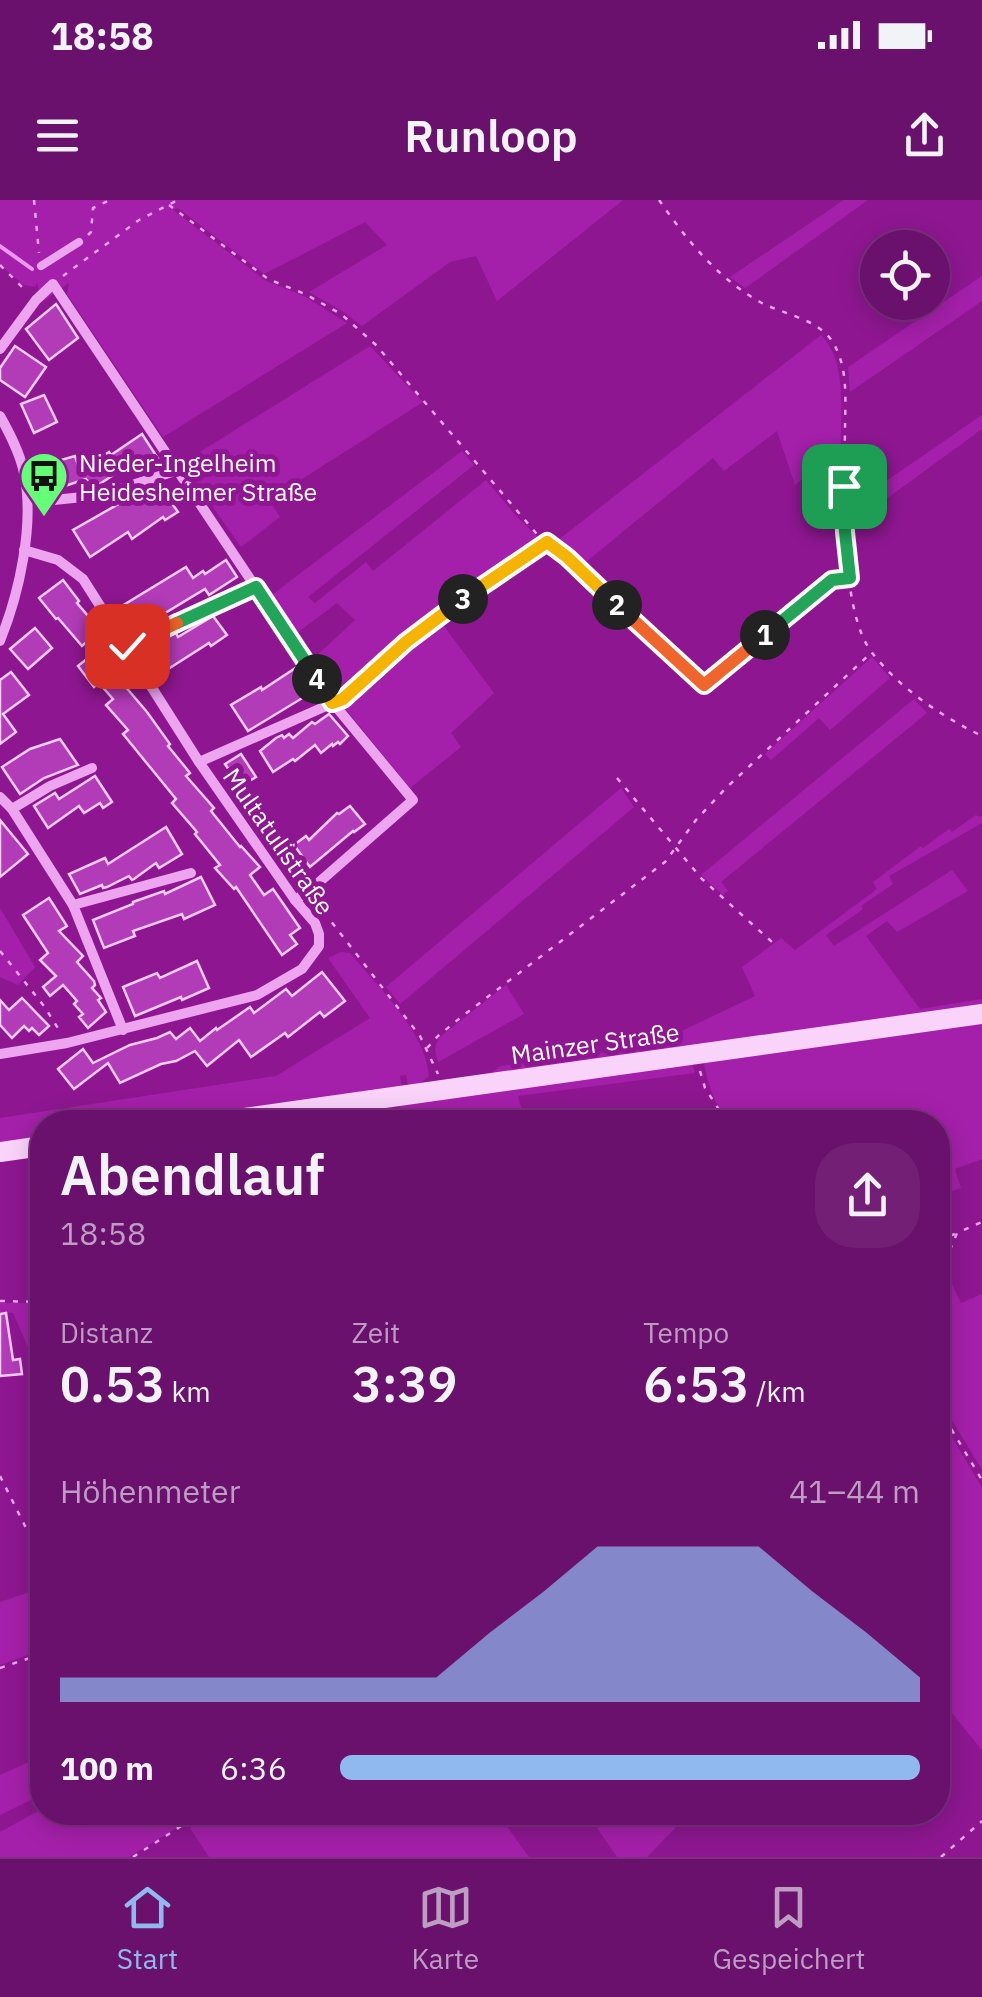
<!DOCTYPE html>
<html lang="de">
<head>
<meta charset="utf-8">
<style>
  :root { --surface:#6a116d; --page:#721f75; --text:#f1f3f6; --muted:#be9dc2; --line:#7d3180; --accent:#90b9f0 }
  body { margin:0; font-family:"IBM Plex Sans",sans-serif; background:var(--page); color:var(--text); height:100vh; display:flex; flex-direction:column; font-size:38px; white-space:nowrap }
  * { box-sizing:border-box; margin:0 }
  p { font-size:32px; color:var(--muted) }
  .icon { flex:none; width:55px; height:55px; fill:none; stroke:currentColor; stroke-width:2; stroke-linecap:round; stroke-linejoin:round }
  .map { position:relative; flex:1; overflow:hidden }
  .sheet { position:absolute; left:30px; top:910px; width:920px; height:715px; display:flex; flex-direction:column; background:var(--surface); border-radius:40px; box-shadow:0 5px 25px #0003,0 0 0 2px var(--line) }
  .sheet>* { flex:none }
  .fabs { position:absolute; left:860px; top:30px; display:grid; gap:20px }
  .fabs a { display:grid; place-items:center; width:90px; height:90px; border-radius:50%; background:var(--surface); box-shadow:0 5px 25px #0003,0 0 0 2px var(--line); font-size:50px }
  .pin { position:absolute; display:grid; place-items:center; width:85px; height:85px; color:#fff; margin:-42px; border-radius:20px; box-shadow:0 5px 15px #0006 }
  .km { position:absolute; width:50px; height:50px; margin:-25px; border-radius:50%; background:#222; color:#fff; font-size:28px; line-height:50px; text-align:center }
  .round { display:grid; place-items:center; flex:none; width:105px; height:105px; border-radius:40px; background:var(--page) }
  .head { display:flex; align-items:center; justify-content:space-between; height:170px; padding:0 30px }
  h1 { font-size:55px; font-weight:600; line-height:75px }
  .stats { display:grid; grid-template-columns:repeat(3,1fr); gap:15px; height:170px; padding:10px 30px }
  .stats div { display:grid; align-content:center }
  .stats b { font-size:50px; font-weight:600 }
  .stats small { font-size:28px; font-weight:400 }
  .stats p { font-size:28px }
  .chart { height:280px; padding:20px 30px }
  .chart p { display:flex; justify-content:space-between }
  .chart svg { width:100%; height:180px; margin-top:10px; fill:var(--accent); opacity:.7 }
  ul { padding:0 30px; list-style:none; font-size:32px }
  li { display:grid; grid-template-columns:160px 120px 1fr; align-items:center; height:75px }
  li i { height:25px; border-radius:12px; background:var(--accent) }
  .status { display:flex; justify-content:space-between; align-items:center; height:70px; padding:0 50px; background:var(--surface); direction:ltr }
  .status svg { height:28px; fill:currentColor }
  header { display:flex; justify-content:space-between; align-items:center; height:130px; padding:0 30px; background:var(--surface); font-size:45px; font-weight:600 }
  .menu { display:flex; justify-content:space-around; align-items:center; height:140px; border-top:2px solid var(--line); background:var(--surface); font-size:28px; color:var(--muted) }
  .menu a { display:grid; justify-items:center; gap:5px }
  .menu .active { color:var(--accent) }
  .map>svg:first-child { display:block }
  .green { fill:#a520aa }
  .lines { fill:none; stroke-linecap:round; stroke-linejoin:round }
  .stream { stroke:#ed98f2; stroke-width:4 }
  .building { fill:#b23cb7; stroke:#f9ccfb; stroke-width:2.5 }
  .path { stroke:#eda5f0; stroke-width:2.5; stroke-dasharray:5 8; stroke-linecap:butt }
  .service { stroke:#eda5f0; stroke-width:8 }
  .minor { stroke:#eda5f0; stroke-width:10 }
  .secondary { stroke:#fad3fb; stroke-width:20 }
  .split-1-casing { stroke:#fff; stroke-width:20 }
  .split-2-casing { stroke:#fff; stroke-width:20 }
  .split-3-casing { stroke:#fff; stroke-width:20 }
  .split-4-casing { stroke:#fff; stroke-width:20 }
  .split-5-casing { stroke:#fff; stroke-width:20 }
  .split-6-casing { stroke:#fff; stroke-width:20 }
  .split-1 { stroke:#22a559; stroke-width:12 }
  .split-2 { stroke:#f0652b; stroke-width:12 }
  .split-3 { stroke:#f5b400; stroke-width:12 }
  .split-4 { stroke:#f5b400; stroke-width:12 }
  .split-5 { stroke:#22a559; stroke-width:12 }
  .split-6 { stroke:#f0652b; stroke-width:12 }
  .labels { text-anchor:middle; dominant-baseline:central; stroke-width:10; stroke-linejoin:round; paint-order:stroke }
  .poi-label { font-size:25px; fill:#fff; stroke:#8e1791; text-anchor:start }
  .street-label { font-size:25px; fill:#fff; stroke:#8e1791 }
</style>
</head>
<body>
<div class="status"><b>18:58</b><svg viewBox="0 0 49 12"><path d="M0 12V9h3v3zM5 12V6h3v6zM10 12V3h3v9zM15 12V0h3v12zM26 1h20v11H26zM47 4h2v5h-2z"/></svg></div>
<header><svg class="icon" aria-label="menu" viewBox="0 0 24 24"><path d="M4 6h16M4 12h16M4 18h16"/></svg>Runloop<svg class="icon" aria-label="share" viewBox="0 0 24 24"><path d="M12 15V3M7 8l5-5 5 5M5 13v7h14v-7"/></svg></header>
<div class="map">
<svg width="982" height="1657" viewBox="0 0 982 1657">
  <rect width="100%" height="100%" fill="#8e1791"/>
  <g class="green">
    <path d="M 0,0 L 623,0 L 497,101 L 476,56 L 450,62 L 362,126 L 342,111 L 309,92 L 387,45 L 365,22 L 264,74 L 178,8 L 173,10 L 266,81 L 304,96 L 347,123 L 163,237 L 67,94 L 69,83 L 42,102 L 37,83 L 35,87 L 24,85 L 0,65 Z"/>
    <path d="M 844,0 L 868,0 L 745,88 L 730,77 Z"/>
    <path d="M 982,76 L 982,101 L 850,192 L 848,167 Z"/>
    <path d="M 821,135 C 848,163 840,211 841,248 L 795,285 L 777,231 L 724,271 L 713,258 L 581,366 L 553,344 Z"/>
    <path d="M 370,146 L 423,202 L 269,300 L 280,317 L 241,347 L 182,263 Z"/>
    <path d="M 982,215 L 982,229 L 848,327 L 847,308 Z"/>
    <path d="M 462,251 L 474,265 L 308,397 L 315,403 L 366,362 L 373,371 L 486,280 L 517,317 L 542,341 C 471,388 404,439 341,497 L 333,495 L 312,460 L 355,420 L 337,403 L 294,435 L 269,397 Z"/>
    <path d="M 440,421 L 494,493 L 451,533 L 461,547 L 410,588 L 344,507 L 348,501 L 385,463 Z"/>
    <path d="M 872,457 L 890,478 L 830,530 L 819,518 L 771,560 L 765,554 Z"/>
    <path d="M 914,499 L 927,513 L 721,682 L 728,691 L 723,695 L 701,675 Z"/>
    <path d="M 621,588 L 634,607 L 400,804 L 386,787 Z"/>
    <path d="M 976,615 L 979,617 L 982,616 L 982,623 L 889,676 L 893,684 L 861,706 L 863,709 L 826,735 L 834,746 L 952,670 L 968,691 L 897,732 L 887,721 L 866,736 L 920,809 L 982,799 L 982,807 L 485,877 L 501,866 L 650,846 L 755,796 L 742,767 L 781,738 L 795,750 L 877,689 L 873,682 L 921,646 L 923,648 L 949,629 L 952,632 Z"/>
    <path d="M 0,708 L 35,767 L 18,785 L 0,777 Z"/>
    <path d="M 341,752 L 350,753 C 378,787 425,831 429,876 L 421,883 L 408,885 L 406,875 L 400,876 L 402,887 L 156,922 L 42,922 L 42,937 L 0,942 L 0,918 L 276,876 L 370,818 L 328,758 Z"/>
    <path d="M 506,785 L 524,814 L 438,862 C 435,852 433,846 440,837 Z"/>
    <path d="M 982,824 L 982,959 L 955,969 L 961,988 L 938,996 L 938,922 L 730,922 C 714,905 708,885 704,863 Z"/>
    <path d="M 692,863 L 695,873 L 518,896 L 525,922 L 482,922 L 474,908 L 437,922 L 404,922 L 399,907 L 403,904 Z"/>
    <path d="M 952,1037 L 942,1063 L 961,1103 L 982,1094 L 982,1270 L 938,1197 L 938,1042 Z"/>
    <path d="M 0,1103 L 42,1103 L 42,1179 L 13,1113 L 0,1112 Z"/>
    <path d="M 938,1213 L 982,1288 L 982,1550 L 938,1496 Z"/>
    <path d="M 42,1388 L 42,1450 L 0,1465 L 0,1402 Z"/>
    <path d="M 42,1556 L 42,1577 L 34,1582 L 39,1596 L 0,1615 L 0,1575 Z"/>
    <path d="M 42,1609 L 42,1612 L 201,1613 L 129,1657 L 0,1657 L 0,1632 Z"/>
    <path d="M 210,1613 L 513,1613 L 503,1621 L 529,1657 L 209,1657 L 190,1628 Z"/>
    <path d="M 587,1613 L 690,1613 L 647,1657 L 617,1657 Z"/>
  </g>
  <g class="lines">
    <path class="stream" d="M 0,46 L 32,69"/>
  </g>
  <g class="building">
    <path d="M 56,104 L 78,138 L 49,160 L 26,129 Z"/>
    <path d="M 15,146 L 46,167 L 25,197 L 0,180 L 0,168 Z"/>
    <path d="M 44,195 L 57,222 L 34,233 L 21,204 Z"/>
    <path d="M 142,234 L 161,263 L 141,270 L 135,261 L 95,287 L 92,287 L 86,279 L 50,291 L 43,265 L 75,256 L 80,271 L 109,252 L 111,255 Z"/>
    <path d="M 161,288 L 178,312 L 165,320 L 163,317 L 132,339 L 128,332 L 90,357 L 73,330 L 136,294 L 141,301 Z"/>
    <path d="M 226,360 L 237,377 L 209,395 L 205,389 L 137,430 L 122,406 L 186,367 L 193,378 L 203,371 L 205,374 Z"/>
    <path d="M 63,380 L 79,401 L 77,403 L 100,430 L 82,446 L 58,418 L 56,419 L 39,398 Z"/>
    <path d="M 213,416 L 227,435 L 211,446 L 209,443 L 165,471 L 159,462 L 154,465 L 144,450 L 176,433 L 178,437 Z"/>
    <path d="M 35,428 L 52,448 L 28,469 L 10,449 Z"/>
    <path d="M 98,450 L 113,469 L 116,467 L 129,481 L 124,485 L 147,512 L 170,544 L 168,546 L 190,573 L 186,576 L 214,608 L 211,611 L 240,647 L 241,646 L 260,667 L 250,675 L 264,695 L 273,689 L 300,728 L 290,735 L 297,744 L 282,755 L 236,687 L 234,689 L 215,668 L 220,665 L 195,634 L 197,632 L 172,603 L 176,599 L 123,534 L 128,530 L 106,505 L 113,499 L 99,483 L 94,487 L 78,466 Z"/>
    <path d="M 297,467 L 314,491 L 248,531 L 231,505 L 261,487 L 262,490 Z"/>
    <path d="M 11,472 L 29,495 L 3,514 L 16,532 L 0,544 L 0,480 Z"/>
    <path d="M 329,514 L 348,536 L 340,544 L 338,542 L 333,546 L 332,544 L 321,553 L 315,545 L 295,561 L 293,559 L 273,572 L 260,551 L 276,538 L 282,535 L 284,538 L 289,534 L 293,538 L 312,522 L 315,524 Z"/>
    <path d="M 60,539 L 78,565 L 44,578 L 20,594 L 2,567 L 30,549 Z"/>
    <path d="M 241,554 L 256,577 L 240,586 L 225,564 Z"/>
    <path d="M 95,576 L 112,602 L 103,608 L 100,603 L 84,613 L 79,606 L 48,628 L 34,606 L 55,593 L 59,599 Z"/>
    <path d="M 350,606 L 365,624 L 354,632 L 353,631 L 310,667 L 294,645 L 306,636 L 309,640 L 337,613 L 339,614 Z"/>
    <path d="M 0,620 L 28,654 L 0,677 Z"/>
    <path d="M 166,627 L 182,654 L 159,668 L 156,663 L 134,679 L 132,680 L 129,676 L 107,687 L 103,688 L 102,685 L 80,694 L 69,674 L 105,658 L 108,664 Z"/>
    <path d="M 201,677 L 215,705 L 184,719 L 182,714 L 133,731 L 135,736 L 104,748 L 93,720 L 133,704 L 133,702 L 164,691 L 165,694 Z"/>
    <path d="M 49,698 L 67,726 L 59,731 L 83,756 L 77,762 L 94,781 L 95,785 L 92,788 L 101,798 L 98,800 L 106,812 L 88,828 L 79,817 L 83,814 L 74,804 L 77,801 L 63,785 L 50,796 L 43,787 L 56,776 L 40,760 L 48,753 L 23,715 Z"/>
    <path d="M 197,761 L 209,788 L 182,800 L 181,797 L 135,816 L 123,787 L 157,773 L 160,778 Z"/>
    <path d="M 322,772 L 345,801 L 324,817 L 320,812 L 288,837 L 285,833 L 251,857 L 239,840 L 207,866 L 195,851 L 176,861 L 161,864 L 120,883 L 108,863 L 74,889 L 58,869 L 83,849 L 93,863 L 130,845 L 157,838 L 170,832 L 176,839 L 190,828 L 200,841 L 216,828 L 217,830 L 250,807 L 254,813 L 286,789 L 292,796 Z"/>
    <path d="M 22,798 L 49,826 L 39,835 L 32,828 L 29,831 L 24,826 L 12,838 L 0,825 L 0,800 L 9,810 Z"/>
    <path d="M 6,1113 L 13,1160 L 20,1159 L 22,1174 L 0,1176 L 0,1114 Z"/>
  </g>
  <g class="lines">
    <g class="path">
      <path d="M 34,0 L 39,53"/>
      <path d="M 659,0 C 686,39 717,78 760,102 C 782,114 818,119 832,141 C 849,167 845,201 845,231 C 844,285 839,413 873,454 C 902,490 941,516 982,536"/>
      <path d="M 169,5 L 268,79 L 305,94 L 341,114 L 376,145 L 536,333 L 567,357 L 703,485 L 712,480 L 832,380 L 850,378"/>
      <path d="M 88,35 L 91,32 L 93,8 L 110,0"/>
      <path d="M 0,65 L 27,92"/>
      <path d="M 63,76 L 139,20 L 178,0"/>
      <path d="M 343,499 L 436,419 L 546,342"/>
      <path d="M 617,578 L 702,679 L 772,742"/>
      <path d="M 316,702 L 420,836 L 438,874"/>
      <path d="M 0,751 L 44,806 L 61,833"/>
      <path d="M 427,848 L 438,836 L 460,818 L 665,662 L 696,620 L 726,588 L 871,453"/>
      <path d="M 700,871 L 705,888 L 727,922"/>
      <path d="M 938,1040 L 955,1034"/>
      <path d="M 945,1062 L 957,1033 L 982,1022"/>
      <path d="M 0,1101 L 42,1102"/>
      <path d="M 938,1207 L 982,1280"/>
      <path d="M 0,1276 L 25,1326 L 42,1355"/>
      <path d="M 0,1468 L 42,1454"/>
      <path d="M 133,1657 L 203,1612"/>
      <path d="M 941,1657 L 982,1621"/>
    </g>
    <path class="service" d="M 41,66 L 79,42"/>
    <g class="minor">
      <path d="M 0,149 L 36,100 L 53,84 L 333,503 L 413,600 L 309,691 L 295,700"/>
      <path d="M 0,216 C 10,234 20,253 24,273 C 35,324 19,394 0,441"/>
      <path d="M 54,300 L 102,295 L 178,270"/>
      <path d="M 127,446 L 256,387"/>
      <path d="M 199,562 L 333,503"/>
      <path d="M 0,597 L 12,609 L 73,705 L 123,830"/>
      <path d="M 12,609 L 50,586 L 92,568"/>
      <path d="M 73,705 L 191,673"/>
      <path d="M 0,854 L 67,843 L 257,795 L 302,769 L 319,746 L 319,734 L 315,723 L 295,700 L 199,562 L 83,379 L 58,360 L 24,350"/>
    </g>
    <g class="secondary">
      <path d="M 215,922 L 982,814"/>
      <path d="M 0,952 L 42,946"/>
    </g>
  </g>
  <g class="lines">
    <g class="split-1-casing">
      <path id="split-1" d="M 765,435 L 832,380 L 850,378 L 845,332 L 844,286"/>
    </g>
    <g class="split-2-casing">
      <path id="split-2" d="M 617,405 L 704,485 L 765,435"/>
    </g>
    <g class="split-3-casing">
      <path id="split-3" d="M 463,399 L 547,342 L 567,357 L 617,405"/>
    </g>
    <g class="split-4-casing">
      <path id="split-4" d="M 317,479 L 332,503 L 343,499 L 406,442 L 463,399"/>
    </g>
    <g class="split-5-casing">
      <path id="split-5" d="M 177,423 L 256,387 L 317,479"/>
    </g>
    <g class="split-6-casing">
      <path id="split-6" d="M 127,446 L 177,423"/>
    </g>
    <use href="#split-1" class="split-1"/>
    <use href="#split-2" class="split-2"/>
    <use href="#split-3" class="split-3"/>
    <use href="#split-4" class="split-4"/>
    <use href="#split-5" class="split-5"/>
    <use href="#split-6" class="split-6"/>
  </g>
  <defs>
    <g id="bus-pin" transform="scale(2.5)"><path d="M0 17L-7.5 6A9.5 9.5 0 1 1 7.5 6Z" fill="#64ff77" stroke="#8e1791"/><path d="M-5-6H5V4H4V6H2V4H-2V6H-4V4H-5ZM-3.5-4V0h7V-4ZM-3.5 1.2v1.5H-2V1.2ZM2 1.2v1.5H3.5V1.2Z" fill="#111"/></g>
  </defs>
  <g fill-rule="evenodd">
    <use href="#bus-pin" x="44" y="276"/>
  </g>
  <g class="labels">
    <g class="poi-label">
      <text x="79" y="262">Nieder-Ingelheim<tspan x="79" dy="29">Heidesheimer Straße</tspan></text>
    </g>
    <g class="street-label">
      <text transform="translate(279 641) rotate(55)">Multatulistraße</text>
      <text transform="translate(595 843) rotate(-8)">Mainzer Straße</text>
    </g>
  </g>
</svg>
<div class="fabs">
<a><svg class="icon" aria-label="locate" viewBox="0 0 24 24"><circle cx="12" cy="12" r="6"/><path d="M12 2v4M12 18v4M2 12h4M18 12h4"/></svg></a>
</div>
<div class="pin" style="left:844px;top:286px;background:#1e9e55"><svg class="icon" aria-label="arrive" viewBox="0 0 24 24"><path d="M6 21V4h12l-3 4 3 4H6"/></svg></div>
<div class="pin" style="left:127px;top:446px;background:#d93025"><svg class="icon" aria-label="check" viewBox="0 0 24 24"><path d="M5 12l5 5 9-10"/></svg></div>
<b class="km" style="left:765px;top:435px">1</b>
<b class="km" style="left:617px;top:405px">2</b>
<b class="km" style="left:463px;top:399px">3</b>
<b class="km" style="left:317px;top:479px">4</b>
<section class="sheet">
<div class="head"><div><h1>Abendlauf</h1><p>18:58</p></div><a class="round"><svg class="icon" aria-label="share" viewBox="0 0 24 24"><path d="M12 15V3M7 8l5-5 5 5M5 13v7h14v-7"/></svg></a></div>
<div class="stats">
<div><p>Distanz</p><b>0.53<small> km</small></b></div>
<div><p>Zeit</p><b>3:39</b></div>
<div><p>Tempo</p><b>6:53<small> /km</small></b></div>
</div>
<div class="chart"><p><span>Höhenmeter</span>41–44 m</p>
<svg viewBox="0 0 160 44" preserveAspectRatio="none"><path d="M0 44V38L10 38L20 38L30 38L40 38L50 38L60 38L70 38L80 27L90 17L100 6L110 6L120 6L130 6L140 17L150 27L160 38V44z"/></svg>
</div>
<ul>
<li><b>100 m</b>6:36<i style="width:100%"></i></li>
</ul>
</section>
</div>
<nav class="menu">
<a class="active"><svg class="icon" aria-label="home" viewBox="0 0 24 24"><path d="M3 11l9-7 9 7M6 9v11h12V9"/></svg>Start</a>
<a><svg class="icon" aria-label="map" viewBox="0 0 24 24"><path d="M3 6l6-2 6 2 6-2v14l-6 2-6-2-6 2zM9 4v14M15 6v14"/></svg>Karte</a>
<a><svg class="icon" aria-label="saved" viewBox="0 0 24 24"><path d="M7 4h10v16l-5-4-5 4z"/></svg>Gespeichert</a>
</nav>
</body>
</html>
